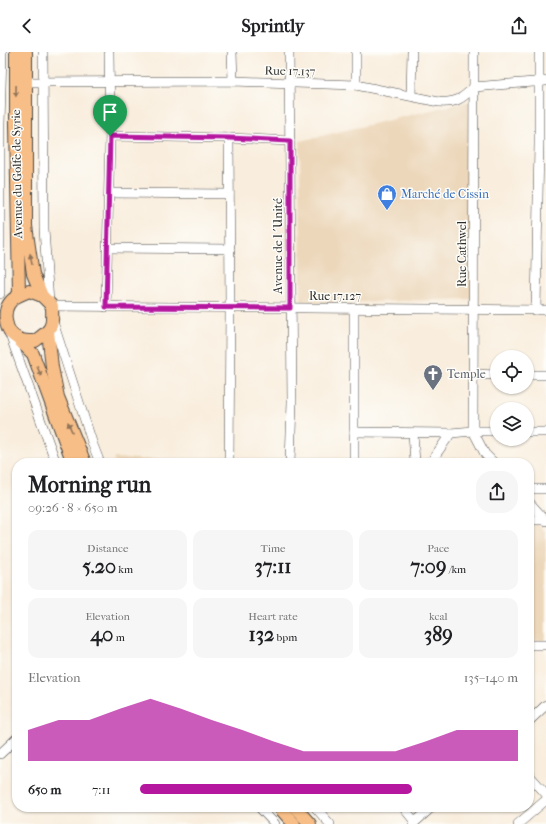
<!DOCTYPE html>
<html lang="en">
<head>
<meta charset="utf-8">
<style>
  :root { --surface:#fff; --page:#f6f6f6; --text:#202124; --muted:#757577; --accent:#b5179e }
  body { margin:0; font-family:"IM FELL French Canon",serif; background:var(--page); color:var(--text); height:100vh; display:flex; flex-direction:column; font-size:15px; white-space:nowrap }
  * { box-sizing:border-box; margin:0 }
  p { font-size:13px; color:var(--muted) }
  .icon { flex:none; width:22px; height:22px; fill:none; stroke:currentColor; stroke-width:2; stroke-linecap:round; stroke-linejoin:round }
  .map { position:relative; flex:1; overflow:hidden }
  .panel { position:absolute; left:12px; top:406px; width:522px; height:354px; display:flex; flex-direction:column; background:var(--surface); border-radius:16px; box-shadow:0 1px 3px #0004 }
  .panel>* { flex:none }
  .fabs { position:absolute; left:490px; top:298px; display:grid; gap:8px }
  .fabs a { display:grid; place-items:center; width:44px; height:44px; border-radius:50%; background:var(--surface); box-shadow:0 1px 3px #0004; font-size:20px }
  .pin { position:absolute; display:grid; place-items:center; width:34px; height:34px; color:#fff; margin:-41px -17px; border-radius:50% 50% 50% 0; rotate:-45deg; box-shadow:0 0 4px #0007 }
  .pin .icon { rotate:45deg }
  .round { display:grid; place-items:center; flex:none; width:42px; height:42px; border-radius:16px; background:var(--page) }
  .headline { display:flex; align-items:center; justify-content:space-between; height:68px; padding:0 16px }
  h1 { font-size:22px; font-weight:700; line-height:30px }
  .figures { display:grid; grid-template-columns:repeat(3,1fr); gap:6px; height:68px; padding:4px 16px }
  .figures div { display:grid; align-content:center; border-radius:10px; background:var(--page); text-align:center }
  .figures b { font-size:20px; font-weight:700 }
  .figures small { font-size:11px; font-weight:400 }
  .figures p { font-size:11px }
  .chart { height:112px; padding:8px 16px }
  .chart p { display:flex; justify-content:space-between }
  .chart svg { width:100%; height:72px; margin-top:4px; fill:var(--accent); opacity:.7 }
  ul { padding:0 16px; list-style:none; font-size:13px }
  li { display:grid; grid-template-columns:64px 48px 1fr; align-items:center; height:30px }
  li i { height:10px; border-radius:5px; background:var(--accent) }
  header { display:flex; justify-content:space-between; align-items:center; height:52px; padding:0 16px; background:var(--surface); font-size:18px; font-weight:700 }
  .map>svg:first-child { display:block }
  .built { fill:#ecd7ba }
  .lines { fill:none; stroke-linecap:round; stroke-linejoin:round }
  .minor-casing { stroke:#4a4846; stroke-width:10 }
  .major-casing { stroke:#4a4846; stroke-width:14 }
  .minor { stroke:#fff; stroke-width:9 }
  .major { stroke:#f7be87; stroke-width:12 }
  .oneway { fill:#917459 }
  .route-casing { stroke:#fff; stroke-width:8 }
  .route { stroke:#b5179e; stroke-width:5 }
  .labels { text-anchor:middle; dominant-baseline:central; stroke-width:3; stroke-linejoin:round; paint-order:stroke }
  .street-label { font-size:12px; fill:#2b2b2b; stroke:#fdfcf7 }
  .shop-label { font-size:12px; fill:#366cbe; stroke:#fdfcf7; text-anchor:start }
  .worship-label { font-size:12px; fill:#5b616d; stroke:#fdfcf7; text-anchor:start }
</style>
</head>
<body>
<header><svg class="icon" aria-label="back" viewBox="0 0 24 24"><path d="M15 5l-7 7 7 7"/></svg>Sprintly<svg class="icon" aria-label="share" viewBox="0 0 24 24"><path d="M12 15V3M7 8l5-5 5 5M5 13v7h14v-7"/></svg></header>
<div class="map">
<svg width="546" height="772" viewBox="0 0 546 772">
  <rect width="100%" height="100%" fill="#fdfcf7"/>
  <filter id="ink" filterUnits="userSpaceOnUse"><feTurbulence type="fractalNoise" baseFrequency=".025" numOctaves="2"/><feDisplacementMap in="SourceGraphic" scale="8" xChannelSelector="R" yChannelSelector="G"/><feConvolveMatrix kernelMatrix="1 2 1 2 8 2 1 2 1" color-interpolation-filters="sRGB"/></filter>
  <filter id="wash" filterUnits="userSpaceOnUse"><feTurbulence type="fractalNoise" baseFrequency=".012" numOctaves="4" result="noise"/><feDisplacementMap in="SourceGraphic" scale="16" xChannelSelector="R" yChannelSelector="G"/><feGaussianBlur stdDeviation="0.9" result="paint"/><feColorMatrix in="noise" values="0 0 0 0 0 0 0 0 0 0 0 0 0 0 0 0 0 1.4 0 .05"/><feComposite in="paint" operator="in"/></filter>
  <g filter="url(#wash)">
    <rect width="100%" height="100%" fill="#f9eede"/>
    <g class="built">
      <path d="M 470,49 L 473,247 L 301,252 L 300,89 Z"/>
      <path d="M 113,406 L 224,410 L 224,411 L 115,411 Z"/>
      <path d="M 529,470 L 536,470 L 546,481 L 546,589 L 529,589 Z"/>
    </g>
  </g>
  <g filter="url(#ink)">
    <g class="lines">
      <g class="minor-casing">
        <g id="minor">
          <path d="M 43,0 L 44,177 L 49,251"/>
          <path d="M 232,0 L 233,29"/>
          <path d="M 289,0 L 292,350 L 290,411"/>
          <path d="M 356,0 L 356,33"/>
          <path d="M 474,0 L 473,379 L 485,402 L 494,411"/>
          <path d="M 26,30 L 233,29 L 356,33 L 439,50 C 456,51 462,47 474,35 L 546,29"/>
          <path d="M 411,44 L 412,0"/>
          <path d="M 110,84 L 229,86 L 290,89"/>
          <path d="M 109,141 L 229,142"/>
          <path d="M 107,196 L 230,197"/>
          <path d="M 0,242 L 0,72 L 2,0"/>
          <path d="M 52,254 L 546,258"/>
          <path d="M 106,255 L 110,84 L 109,0"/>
          <path d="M 536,258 L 539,92 L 539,0"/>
          <path d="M 53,270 L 93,393 L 100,411"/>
          <path d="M 9,280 L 56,411"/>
          <path d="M 473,322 L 497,323"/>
          <path d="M 527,323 L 546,323"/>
          <path d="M 354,380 L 451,381 L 473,379 L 497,379"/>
          <path d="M 527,380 L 546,380"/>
          <path d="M 413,381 L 415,411"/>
          <path d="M 229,411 L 230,255 L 229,86"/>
          <path d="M 354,411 L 354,256"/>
          <path d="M 430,411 L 451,381"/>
          <path d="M 529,437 L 546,437"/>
          <path d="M 529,450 L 546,469"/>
          <path d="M 529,468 L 546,468"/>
          <path d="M 529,593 L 546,593"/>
          <path d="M 529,669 L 546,653"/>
          <path d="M 0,702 L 17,686"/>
          <path d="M 529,723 L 546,742"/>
          <path d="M 259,755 L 275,772"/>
          <path d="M 315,755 L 330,772"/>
          <path d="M 403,755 L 415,770"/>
          <path d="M 413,772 L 432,755"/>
          <path d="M 518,772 L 546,748"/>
        </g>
      </g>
      <g class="major-casing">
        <g id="major">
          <path d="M 16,0 L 16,72 L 19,243"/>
          <path d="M 26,0 L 26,174 L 33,222 L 42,244"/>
          <path d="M 29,239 L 42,244 L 52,254 C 53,276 52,277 35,289 C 30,289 23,289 19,287 C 5,281 1,259 12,248 C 16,244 23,242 29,239 Z"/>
          <path d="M 48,280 L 52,315 L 58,345 L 85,411"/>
          <path d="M 18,287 L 33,302 L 73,411"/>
          <path d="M 279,755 L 294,772"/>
          <path d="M 295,755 L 310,772"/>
        </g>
      </g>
      <use href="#minor" class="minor"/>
      <use href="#major" class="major"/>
    </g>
    <defs><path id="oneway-solid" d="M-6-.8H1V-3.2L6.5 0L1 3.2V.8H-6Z"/></defs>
    <g class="oneway">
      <use href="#oneway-solid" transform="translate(16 39) rotate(91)"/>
      <use href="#oneway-solid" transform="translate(31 207) rotate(-100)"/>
      <use href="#oneway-solid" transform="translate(39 319) rotate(70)"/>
      <use href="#oneway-solid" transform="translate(70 375) rotate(-113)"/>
    </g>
  </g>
  <g class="lines" filter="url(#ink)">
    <g class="route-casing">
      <path id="route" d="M 110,84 L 229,86 L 290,89 L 290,256 L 106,255 Z"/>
    </g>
    <use href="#route" class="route"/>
  </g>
  <defs>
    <g id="shop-pin" transform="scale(1)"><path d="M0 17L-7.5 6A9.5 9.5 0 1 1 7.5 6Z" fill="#3f7fe0" stroke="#fdfcf7"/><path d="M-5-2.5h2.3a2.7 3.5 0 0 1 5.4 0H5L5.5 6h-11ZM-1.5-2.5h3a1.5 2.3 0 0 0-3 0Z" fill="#fff"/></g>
    <g id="church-pin" transform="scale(1)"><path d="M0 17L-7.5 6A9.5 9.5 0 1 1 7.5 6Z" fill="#6b7280" stroke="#fdfcf7"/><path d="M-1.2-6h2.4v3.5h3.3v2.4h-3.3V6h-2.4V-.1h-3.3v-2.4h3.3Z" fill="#fff"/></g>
  </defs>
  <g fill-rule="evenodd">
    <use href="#shop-pin" x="387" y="142"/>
    <use href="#church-pin" x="433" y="322"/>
  </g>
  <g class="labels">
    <g class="street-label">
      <text transform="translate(290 19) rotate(1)">Rue 17.137</text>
      <text transform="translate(17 122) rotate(-91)">Avenue du Golfe de Syrie</text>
      <text transform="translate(278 194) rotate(-90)">Avenue de l´Unité</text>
      <text transform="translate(462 202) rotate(-90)">Rue Cathwel</text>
      <text x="335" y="244">Rue 17.127</text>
    </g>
    <g class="shop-label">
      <text x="401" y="142">Marché de Cissin</text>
    </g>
    <g class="worship-label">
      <text x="447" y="322">Temple</text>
    </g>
  </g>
</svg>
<div class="fabs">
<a><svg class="icon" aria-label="locate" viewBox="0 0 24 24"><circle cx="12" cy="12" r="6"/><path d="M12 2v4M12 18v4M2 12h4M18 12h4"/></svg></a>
<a><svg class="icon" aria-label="layers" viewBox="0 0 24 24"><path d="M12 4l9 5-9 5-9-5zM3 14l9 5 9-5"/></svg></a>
</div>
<div class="pin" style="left:110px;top:84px;background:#1e9e55"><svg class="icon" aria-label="arrive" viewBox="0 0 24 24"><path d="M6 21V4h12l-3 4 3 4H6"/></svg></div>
<section class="panel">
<div class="headline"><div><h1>Morning run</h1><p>09:26 · 8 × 650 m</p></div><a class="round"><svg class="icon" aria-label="share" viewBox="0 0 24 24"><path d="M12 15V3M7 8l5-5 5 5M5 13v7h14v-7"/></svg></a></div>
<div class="figures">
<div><p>Distance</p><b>5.20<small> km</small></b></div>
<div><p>Time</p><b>37:11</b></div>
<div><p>Pace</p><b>7:09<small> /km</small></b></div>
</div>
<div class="figures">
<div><p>Elevation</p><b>40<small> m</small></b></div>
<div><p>Heart rate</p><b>132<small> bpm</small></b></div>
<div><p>kcal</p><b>389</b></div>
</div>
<div class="chart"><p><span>Elevation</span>135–140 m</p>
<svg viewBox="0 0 160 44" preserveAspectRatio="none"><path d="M0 44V25L10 19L20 19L30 12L40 6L50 12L60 19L70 25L80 32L90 38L100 38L110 38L120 38L130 32L140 25L150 25L160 25V44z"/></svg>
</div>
<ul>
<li><b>650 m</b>7:11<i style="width:72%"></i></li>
</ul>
</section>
</div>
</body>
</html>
